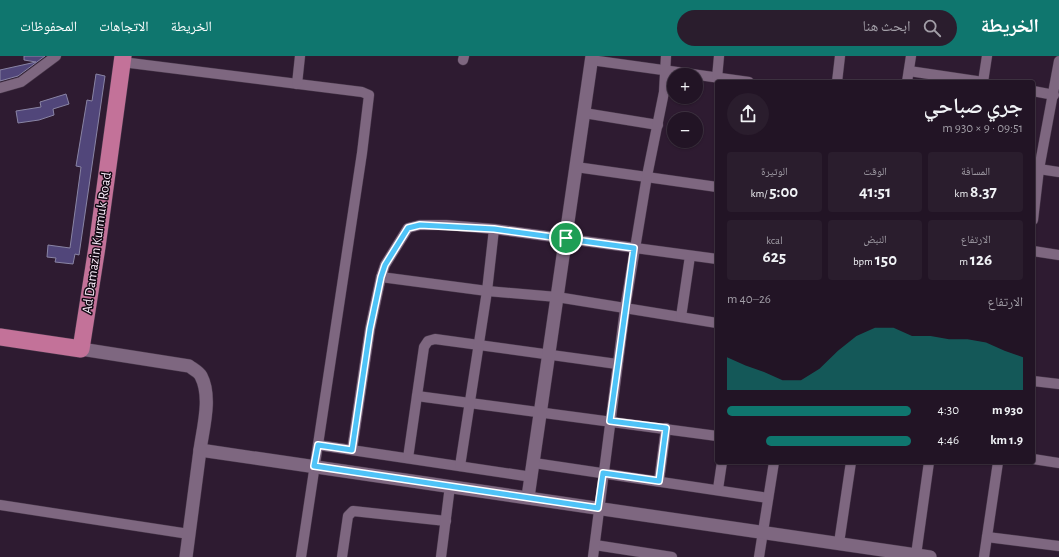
<!DOCTYPE html>
<html lang="ar">
<head>
<meta charset="utf-8">
<style>
  :root { --surface:#221425; --page:#2a1d2d; --text:#f1f3f6; --muted:#a29ea7; --line:#3f3342; --accent:#0f766e }
  body { margin:0; font-family:"Alegreya Sans","Noto Naskh Arabic",sans-serif; background:var(--page); color:var(--text); direction:rtl; height:100vh; display:flex; flex-direction:column; font-size:15px; white-space:nowrap }
  * { box-sizing:border-box; margin:0 }
  p { font-size:13px; color:var(--muted) }
  .icon { flex:none; width:22px; height:22px; fill:none; stroke:currentColor; stroke-width:2; stroke-linecap:round; stroke-linejoin:round }
  .map { position:relative; flex:1; overflow:hidden; direction:ltr }
  .sheet { position:absolute; left:715px; top:24px; width:320px; height:384px; display:flex; flex-direction:column; background:var(--surface); border-radius:4px; box-shadow:0 1px 3px #0004,0 0 0 1px var(--line); direction:rtl }
  .sheet>* { flex:none }
  .fabs { position:absolute; left:667px; top:12px; display:grid; gap:8px }
  .fabs a { display:grid; place-items:center; width:36px; height:36px; border-radius:50%; background:var(--surface); box-shadow:0 1px 3px #0004,0 0 0 1px var(--line); font-size:20px }
  .pin { position:absolute; display:grid; place-items:center; width:34px; height:34px; color:#fff; margin:-17px; border:2px solid #fff; border-radius:50%; box-shadow:0 1px 4px #0007 }
  .round { display:grid; place-items:center; flex:none; width:42px; height:42px; border-radius:21px; background:var(--page) }
  .summary { display:flex; align-items:center; justify-content:space-between; height:68px; padding:0 12px }
  h1 { font-size:22px; font-weight:600; line-height:30px }
  .figures { display:grid; grid-template-columns:repeat(3,1fr); gap:6px; height:68px; padding:4px 12px }
  .figures div { display:grid; align-content:center; border-radius:4px; background:var(--page); text-align:center }
  .figures b { font-size:17px; font-weight:600 }
  .figures small { font-size:11px; font-weight:400 }
  .figures p { font-size:11px }
  .chart { height:112px; padding:8px 12px }
  .chart p { display:flex; justify-content:space-between }
  .chart svg { width:100%; height:72px; margin-top:4px; fill:var(--accent); opacity:.7 }
  ul { padding:0 12px; list-style:none; font-size:13px }
  li { display:grid; grid-template-columns:64px 48px 1fr; align-items:center; height:30px }
  li i { height:10px; border-radius:5px; background:var(--accent) }
  header { display:flex; align-items:center; gap:24px; box-sizing:border-box; height:56px; padding:0 20px; background:var(--accent); color:#fff }
  header strong { font-size:19px }
  nav { display:flex; gap:22px; margin-inline-start:auto; font-size:14px }
  .search { width:280px; height:36px; background:var(--page); display:flex; align-items:center; gap:10px; box-sizing:border-box; padding:0 14px; border-radius:22px; color:var(--muted); font-size:15px }
  .map>svg:first-child { display:block }
  .building { fill:#51467a; stroke:#8984a4 }
  .lines { fill:none; stroke-linecap:round; stroke-linejoin:round }
  .minor-casing { stroke:#48384a; stroke-width:11 }
  .tertiary-casing { stroke:#48384a; stroke-width:14 }
  .trunk-casing { stroke:#48384a; stroke-width:18 }
  .minor { stroke:#7e6780; stroke-width:10 }
  .tertiary { stroke:#7e6780; stroke-width:13 }
  .trunk { stroke:#c37299; stroke-width:17 }
  .route-casing { stroke:#fff; stroke-width:8 }
  .route { stroke:#4fc3f7; stroke-width:5 }
  .labels { text-anchor:middle; dominant-baseline:central; stroke-width:3; stroke-linejoin:round; paint-order:stroke }
  .street-label { font-size:14px; fill:#f8ebf9; stroke:#120913 }
</style>
</head>
<body>
<header>
<strong>الخريطة</strong>
<div class="search"><svg class="icon" aria-label="search" viewBox="0 0 24 24"><circle cx="10" cy="10" r="6"/><path d="M15 15l6 6"/></svg>ابحث هنا</div>
<nav><a>الخريطة</a><a>الاتجاهات</a><a>المحفوظات</a></nav>
</header>
<div class="map">
<svg width="1059" height="501" viewBox="0 0 1059 501">
  <rect width="100%" height="100%" fill="#2e1b31"/>
  <g class="building">
    <path d="M 24,0 L 45,0 L 18,20 L 0,25 L 0,14 L 36,6 L 24,4 Z"/>
    <path d="M 96,18 L 105,20 L 79,199 L 75,198 L 73,208 L 55,206 L 56,202 L 47,201 L 48,189 L 70,192 L 81,111 L 76,110 L 87,44 L 92,45 Z"/>
    <path d="M 66,38 L 69,48 L 53,53 L 54,59 L 39,64 L 18,67 L 16,55 L 41,51 L 40,46 Z"/>
  </g>
  <g class="lines">
    <g class="minor-casing">
      <g id="minor">
        <path d="M 463,4 L 464,0"/>
        <path d="M 591,4 L 749,26"/>
        <path d="M 122,6 L 362,36 L 369,39 L 362,97 L 301,501"/>
        <path d="M 909,15 L 983,26"/>
        <path d="M 717,22 L 719,0"/>
        <path d="M 837,26 L 840,0"/>
        <path d="M 907,26 L 911,0"/>
        <path d="M 983,26 L 987,0"/>
        <path d="M 297,28 L 300,0"/>
        <path d="M 0,32 L 21,26 L 56,0"/>
        <path d="M 1033,35 L 1054,39"/>
        <path d="M 584,57 L 658,69"/>
        <path d="M 576,111 L 717,131"/>
        <path d="M 1039,113 L 1059,116"/>
        <path d="M 1033,164 L 1039,113 L 1059,5"/>
        <path d="M 1033,195 L 1059,199"/>
        <path d="M 381,221 L 487,235 L 557,241 L 717,267"/>
        <path d="M 681,261 L 690,200"/>
        <path d="M 1033,325 L 1059,328"/>
        <path d="M 417,340 L 717,380"/>
        <path d="M 318,389 L 532,421"/>
        <path d="M 352,394 L 370,273 L 381,221 L 385,209 L 408,172 L 420,169 L 446,169 L 494,173 L 717,203"/>
        <path d="M 408,402 L 424,291 L 428,285 L 435,283 L 617,308"/>
        <path d="M 1033,403 L 1059,407"/>
        <path d="M 534,407 L 768,442"/>
        <path d="M 460,410 L 487,235 L 494,173"/>
        <path d="M 659,425 L 666,372"/>
        <path d="M 718,433 L 722,406"/>
        <path d="M 0,449 L 189,478"/>
        <path d="M 987,481 L 1059,490"/>
        <path d="M 839,487 L 851,406"/>
        <path d="M 595,489 L 672,501"/>
        <path d="M 916,499 L 929,406"/>
        <path d="M 342,501 L 348,460 L 353,455 L 446,465"/>
        <path d="M 441,501 L 450,430"/>
        <path d="M 593,501 L 625,253 L 647,120 L 664,36 L 666,0"/>
        <path d="M 759,501 L 774,406"/>
        <path d="M 984,501 L 998,406"/>
      </g>
    </g>
    <g class="tertiary-casing">
      <g id="tertiary">
        <path d="M 81,293 L 189,310 C 193,313 199,316 201,320 C 212,341 203,372 200,394 L 930,501"/>
        <path d="M 528,441 L 592,0"/>
        <path d="M 186,501 L 200,394"/>
      </g>
    </g>
    <g class="trunk-casing">
      <path id="trunk" d="M 0,281 L 81,293 L 97,191 L 123,0"/>
    </g>
    <use href="#minor" class="minor"/>
    <use href="#tertiary" class="tertiary"/>
    <use href="#trunk" class="trunk"/>
  </g>
  <g class="lines">
    <g class="route-casing">
      <path id="route" d="M 420,169 L 494,173 L 634,192 L 610,365 L 666,372 L 659,425 L 603,417 L 598,452 L 314,410 L 318,389 L 352,394 L 370,273 L 381,221 L 385,209 L 408,172 Z"/>
    </g>
    <use href="#route" class="route"/>
  </g>
  <g class="labels">
    <g class="street-label">
      <text transform="translate(97 187) rotate(-82)">Ad Damazin Kurmuk Road</text>
    </g>
  </g>
</svg>
<div class="fabs">
<a>+</a>
<a>−</a>
</div>
<div class="pin" style="left:566px;top:182px;background:#1e9e55"><svg class="icon" aria-label="arrive" viewBox="0 0 24 24"><path d="M6 21V4h12l-3 4 3 4H6"/></svg></div>
<section class="sheet">
<div class="summary"><div><h1>جري صباحي</h1><p>09:51 · 9 × 930 m</p></div><a class="round"><svg class="icon" aria-label="share" viewBox="0 0 24 24"><path d="M12 15V3M7 8l5-5 5 5M5 13v7h14v-7"/></svg></a></div>
<div class="figures">
<div><p>المسافة</p><b>8.37<small> km</small></b></div>
<div><p>الوقت</p><b>41:51</b></div>
<div><p>الوتيرة</p><b>5:00<small> /km</small></b></div>
</div>
<div class="figures">
<div><p>الارتفاع</p><b>126<small> m</small></b></div>
<div><p>النبض</p><b>150<small> bpm</small></b></div>
<div><p>kcal</p><b>625</b></div>
</div>
<div class="chart"><p><span>الارتفاع</span>26–40 m</p>
<svg viewBox="0 0 160 44" preserveAspectRatio="none"><path d="M0 44V24L10 29L20 33L30 38L40 38L50 31L60 20L70 11L80 6L90 6L100 11L110 11L120 13L130 13L140 15L150 20L160 24V44z"/></svg>
</div>
<ul>
<li><b>930 m</b>4:30<i style="width:100%"></i></li>
<li><b>1.9 km</b>4:46<i style="width:79%"></i></li>
</ul>
</section>
</div>
</body>
</html>
